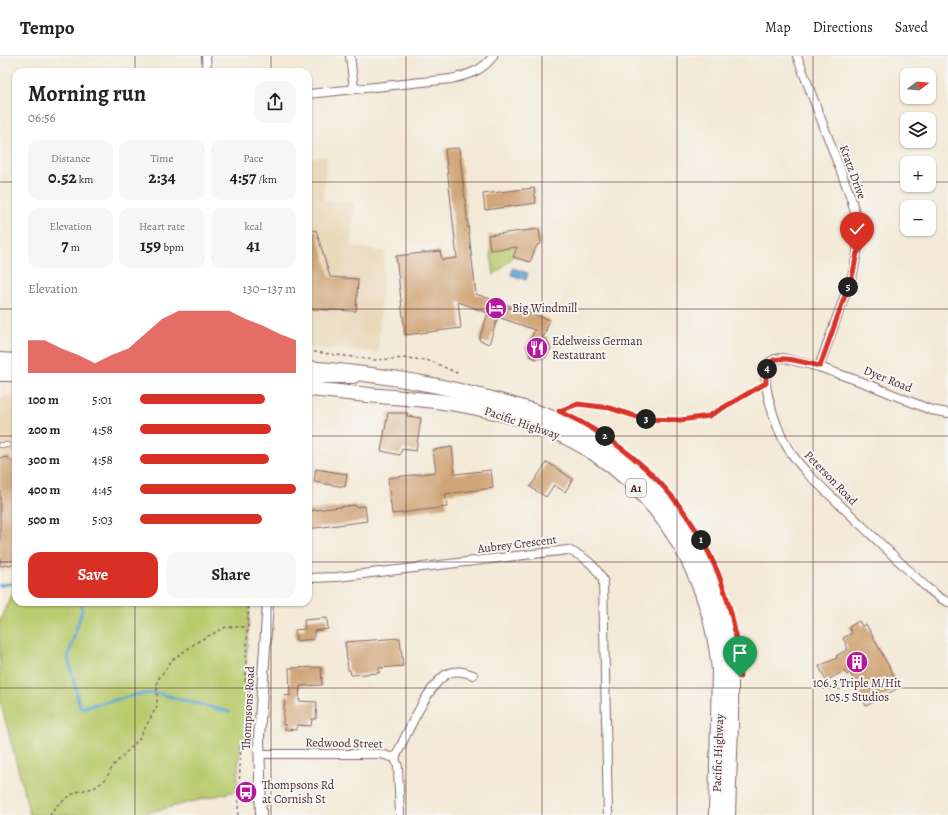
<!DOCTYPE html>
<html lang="en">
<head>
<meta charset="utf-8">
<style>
  :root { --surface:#fff; --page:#f6f6f6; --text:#222; --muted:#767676; --line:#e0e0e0; --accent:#d93025 }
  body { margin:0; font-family:Alegreya,serif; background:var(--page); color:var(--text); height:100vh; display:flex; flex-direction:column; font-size:15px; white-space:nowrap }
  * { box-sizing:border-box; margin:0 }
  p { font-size:13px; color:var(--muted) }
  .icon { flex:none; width:22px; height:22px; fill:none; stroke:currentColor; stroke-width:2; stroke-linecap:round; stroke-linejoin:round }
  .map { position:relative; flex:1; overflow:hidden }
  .panel { position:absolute; left:12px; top:12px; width:300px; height:538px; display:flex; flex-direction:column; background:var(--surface); border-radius:12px; box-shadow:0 1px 3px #0004 }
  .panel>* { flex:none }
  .needle { width:26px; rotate:74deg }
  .fabs { position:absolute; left:900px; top:12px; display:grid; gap:8px }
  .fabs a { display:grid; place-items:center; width:36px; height:36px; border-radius:8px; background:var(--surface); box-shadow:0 1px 3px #0004; font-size:20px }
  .pin { position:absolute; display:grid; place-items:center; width:34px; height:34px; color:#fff; margin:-41px -17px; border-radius:50% 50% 50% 0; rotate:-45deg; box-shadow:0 0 4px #0007 }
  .pin .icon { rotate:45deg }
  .km { position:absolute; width:20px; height:20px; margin:-10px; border-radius:50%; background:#222; color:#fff; font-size:11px; line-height:20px; text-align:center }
  .round { display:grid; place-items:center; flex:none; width:42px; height:42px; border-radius:12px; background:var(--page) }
  .overview { display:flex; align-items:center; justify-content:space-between; height:68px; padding:0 16px }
  h1 { font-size:22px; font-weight:700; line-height:30px }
  .figures { display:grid; grid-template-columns:repeat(3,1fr); gap:6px; height:68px; padding:4px 16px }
  .figures div { display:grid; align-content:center; border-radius:10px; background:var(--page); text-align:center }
  .figures b { font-size:17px; font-weight:700 }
  .figures small { font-size:11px; font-weight:400 }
  .figures p { font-size:11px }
  .chart { height:112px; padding:8px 16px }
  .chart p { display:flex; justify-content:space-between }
  .chart svg { width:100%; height:72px; margin-top:4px; fill:var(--accent); opacity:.7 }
  .button { display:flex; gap:8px; margin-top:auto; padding:8px 16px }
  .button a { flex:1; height:46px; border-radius:12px; background:var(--accent); color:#fff; font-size:16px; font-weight:700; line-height:46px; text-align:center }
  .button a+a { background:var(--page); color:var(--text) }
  ul { padding:0 16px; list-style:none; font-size:13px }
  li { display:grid; grid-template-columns:64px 48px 1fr; align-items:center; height:30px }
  li i { height:10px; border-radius:5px; background:var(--accent) }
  header { display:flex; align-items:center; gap:24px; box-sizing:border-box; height:56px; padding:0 20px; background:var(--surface); border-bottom:1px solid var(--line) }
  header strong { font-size:19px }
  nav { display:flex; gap:22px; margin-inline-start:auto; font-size:14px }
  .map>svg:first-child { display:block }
  .built { fill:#ead8ba }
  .green { fill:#bacb6e; stroke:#82754c }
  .water { fill:#5fa6d6; stroke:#546280 }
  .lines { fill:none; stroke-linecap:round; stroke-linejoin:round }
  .stream { stroke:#5fa6d6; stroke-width:3 }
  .building { fill:#d0a578 }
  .service-casing { stroke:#856667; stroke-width:5.5 }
  .minor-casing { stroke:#856667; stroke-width:10 }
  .tertiary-casing { stroke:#856667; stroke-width:12 }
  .trunk-casing { stroke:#856667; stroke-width:16 }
  .path { stroke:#856667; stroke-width:1.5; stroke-dasharray:3 3; stroke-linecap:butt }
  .service { stroke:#fff; stroke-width:4 }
  .minor { stroke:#fff; stroke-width:8 }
  .tertiary { stroke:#fff; stroke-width:10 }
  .trunk { stroke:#fff; stroke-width:14 }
  .route-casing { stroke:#fff; stroke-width:8 }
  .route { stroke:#d93025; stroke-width:5 }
  .grid { fill:none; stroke:#4a1f2b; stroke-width:1; stroke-opacity:0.55 }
  .labels { text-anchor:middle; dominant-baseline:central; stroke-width:4; stroke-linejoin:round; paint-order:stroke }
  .shield { fill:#f6f6f2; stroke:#7e6067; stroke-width:1 }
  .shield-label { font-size:11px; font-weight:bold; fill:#4a1f2b }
  .street-label { font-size:12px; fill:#4a1f2b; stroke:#f6f6f2 }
  .poi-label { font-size:12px; fill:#4a1f2b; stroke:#f6f6f2; text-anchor:start }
</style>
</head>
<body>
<header>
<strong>Tempo</strong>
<nav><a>Map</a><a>Directions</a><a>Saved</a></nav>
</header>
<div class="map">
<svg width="948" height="759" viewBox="0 0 948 759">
  <rect width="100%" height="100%" fill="#f6f6f2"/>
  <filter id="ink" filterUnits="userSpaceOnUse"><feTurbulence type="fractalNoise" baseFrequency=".025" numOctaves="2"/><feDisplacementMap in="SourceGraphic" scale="8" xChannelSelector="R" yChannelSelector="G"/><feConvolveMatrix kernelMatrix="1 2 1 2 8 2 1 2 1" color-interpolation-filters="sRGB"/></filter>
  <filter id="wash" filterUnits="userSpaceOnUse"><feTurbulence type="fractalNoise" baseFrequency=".012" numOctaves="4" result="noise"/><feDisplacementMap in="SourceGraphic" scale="16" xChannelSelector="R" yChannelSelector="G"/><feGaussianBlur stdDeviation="0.9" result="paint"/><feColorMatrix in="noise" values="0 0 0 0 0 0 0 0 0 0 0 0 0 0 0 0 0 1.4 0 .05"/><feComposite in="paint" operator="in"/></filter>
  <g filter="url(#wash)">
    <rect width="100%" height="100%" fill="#f3e9d6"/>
    <g class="built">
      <path d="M 327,100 L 323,144 L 354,147 L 351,190 L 385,196 L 378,296 L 308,292 L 308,103 Z"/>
      <path d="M 7,340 L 16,340 L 16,514 L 0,516 L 0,341 Z"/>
    </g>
    <g class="green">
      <path d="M 522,190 L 520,195 L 516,193 L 513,201 L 494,219 L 490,194 Z"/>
      <path d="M 16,527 L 16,546 L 250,546 L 245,626 L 251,639 L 249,676 L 241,685 L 236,735 L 138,759 L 30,759 L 0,644 L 0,562 L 1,562 Z"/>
    </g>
    <path class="water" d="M 513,212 L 528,217 L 526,224 L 511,219 Z"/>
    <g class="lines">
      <g class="stream">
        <path d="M 0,529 L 16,527"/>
        <path d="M 80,546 L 82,554 L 68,601 L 80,652 L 141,638 L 157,637 L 229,656"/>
      </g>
    </g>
    <g id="blocks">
      <g class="building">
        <path d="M 459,92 L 476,238 L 550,264 L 543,282 L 547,283 L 551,293 L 546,301 L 536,303 L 530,300 L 526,290 L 535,274 L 498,261 L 489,288 L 479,284 L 488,257 L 458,246 L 461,272 L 405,279 L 396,200 L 440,195 L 442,204 L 457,202 L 445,93 Z"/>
        <path d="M 534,132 L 536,147 L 485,154 L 483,138 Z"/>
        <path d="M 539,173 L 541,188 L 537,189 L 530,206 L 513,201 L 517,191 L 490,194 L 488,179 Z"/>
        <path d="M 316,174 L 330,221 L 358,223 L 356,255 L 308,253 L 308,176 Z"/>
        <path d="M 388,357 L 408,357 L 407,360 L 421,362 L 416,395 L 402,393 L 400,399 L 381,395 Z"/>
        <path d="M 452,391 L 455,418 L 491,414 L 493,432 L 445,438 L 447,451 L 392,458 L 388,422 L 436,416 L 433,394 Z"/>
        <path d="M 8,401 L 16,410 L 16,508 L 0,510 L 0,402 Z"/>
        <path d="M 547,406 L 573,423 L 565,436 L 554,429 L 546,441 L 530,431 Z"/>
        <path d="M 316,413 L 347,418 L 345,431 L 314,426 Z"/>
        <path d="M 355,449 L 356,451 L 365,450 L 367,465 L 308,473 L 308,455 Z"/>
        <path d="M 327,562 L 328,573 L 314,575 L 314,583 L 296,585 L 295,574 L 305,573 L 304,564 Z"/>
        <path d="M 859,565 L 862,570 L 866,568 L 900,631 L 866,650 L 850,617 L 847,619 L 844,615 L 826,625 L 819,610 L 837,602 L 836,600 L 848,593 L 843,582 L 852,577 L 849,571 Z"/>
        <path d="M 400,582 L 403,610 L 379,612 L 379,617 L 351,619 L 350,614 L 348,614 L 345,586 Z"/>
        <path d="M 321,611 L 322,629 L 300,630 L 299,645 L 317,646 L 316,663 L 312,663 L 311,670 L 297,669 L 297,674 L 285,673 L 286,669 L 283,669 L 285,639 L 290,640 L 289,612 Z"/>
      </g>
    </g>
  </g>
  <g filter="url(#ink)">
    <use href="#blocks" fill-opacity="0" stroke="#856667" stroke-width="1"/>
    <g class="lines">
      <g class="service-casing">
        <path id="service" d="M 0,389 L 8,389"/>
      </g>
      <g class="minor-casing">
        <g id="minor">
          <path d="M 206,0 L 207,16"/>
          <path d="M 350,0 L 354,32"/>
          <path d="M 797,0 L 851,142 L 856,160 L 858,178 L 857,197 L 853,217 L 819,311"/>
          <path d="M 308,38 L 451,23 C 467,19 483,15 493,0"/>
          <path d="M 948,357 L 931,354 L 870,329 L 819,311 L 783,302 C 778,302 773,303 769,307 C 758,322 777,372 785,387 C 791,399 800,409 809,419 L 925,530 L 940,542 L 948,546"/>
          <path d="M 308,522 L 337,521 L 568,494 C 585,501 594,508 603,524 L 608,759"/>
          <path d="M 259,698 L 380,698 L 395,702"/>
          <path d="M 395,702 C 405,682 429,625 449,617 C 458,614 465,616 473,619"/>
          <path d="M 395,702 L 398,711 L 400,759"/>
        </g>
      </g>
      <g class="tertiary-casing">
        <g id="tertiary">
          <path d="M 308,325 L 317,322 L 354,322"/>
          <path d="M 261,759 L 259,681 L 268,546"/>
        </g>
      </g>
      <g class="trunk-casing">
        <g id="trunk">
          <path d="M 0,304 L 16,305"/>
          <path d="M 308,312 C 364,317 418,324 472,338 C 500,345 529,352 555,363 C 613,387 663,433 693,487 C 711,519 725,556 729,592 C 732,618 731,643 731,668 C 730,699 729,729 728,759"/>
          <path d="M 0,318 L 16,318"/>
          <path d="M 308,333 C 332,335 356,338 380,340 C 416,343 451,345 486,354 C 523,362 562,376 595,398 C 668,447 711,527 719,614 L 716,759"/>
        </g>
      </g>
      <g class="path">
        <path d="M 308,295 L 374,304 L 407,302 L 431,305 L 459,318"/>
        <path d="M 563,354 L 578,348 L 610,352 L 644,363 L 681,364 L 709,360 L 758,332"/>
        <path d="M 50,759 L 56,750 L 76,736 L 94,732 L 105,724 L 113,710 L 139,683 L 157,650 L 157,625 L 172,604 L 200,584 L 226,571 L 247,571"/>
        <path d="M 238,759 L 241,685 L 249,676 L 250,655 L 251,639 L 245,626 L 249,546"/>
      </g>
      <use href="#service" class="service"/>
      <use href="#minor" class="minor"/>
      <use href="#tertiary" class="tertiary"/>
      <use href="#trunk" class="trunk"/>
    </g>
  </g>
  <g class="lines" filter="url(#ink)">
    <g class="route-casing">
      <path id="route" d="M 740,621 C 735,501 667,405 559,355 L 578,348 L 610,352 L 644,363 L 681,364 L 709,360 L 766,327 C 766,321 765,313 769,308 C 776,296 808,308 820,310 L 853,217 L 857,197"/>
    </g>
    <use href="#route" class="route"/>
  </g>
  <path class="grid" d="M 135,0 L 135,16M 271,0 L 271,16M 406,0 L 406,759M 542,0 L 542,759M 677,0 L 677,759M 813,0 L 813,759M 0,126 L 16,126M 308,126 L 907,126M 929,126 L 948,126M 0,253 L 16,253M 308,253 L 948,253M 0,380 L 16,380M 308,380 L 948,380M 0,506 L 16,506M 308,506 L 948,506M 135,546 L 135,759M 271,546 L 271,759M 0,632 L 948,632"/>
  <defs>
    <g id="hotel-disc" transform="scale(1.15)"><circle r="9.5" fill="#b5179e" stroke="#f6f6f2"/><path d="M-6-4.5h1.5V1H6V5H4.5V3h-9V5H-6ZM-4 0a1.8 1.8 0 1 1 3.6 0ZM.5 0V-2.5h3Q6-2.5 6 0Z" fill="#fff"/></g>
    <g id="restaurant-disc" transform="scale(1.15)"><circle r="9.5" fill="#b5179e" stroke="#f6f6f2"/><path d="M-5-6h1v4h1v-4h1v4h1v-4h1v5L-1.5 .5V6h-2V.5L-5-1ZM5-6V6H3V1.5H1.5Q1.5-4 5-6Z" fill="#fff"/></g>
    <g id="building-disc" transform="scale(1.15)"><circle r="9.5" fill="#b5179e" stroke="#f6f6f2"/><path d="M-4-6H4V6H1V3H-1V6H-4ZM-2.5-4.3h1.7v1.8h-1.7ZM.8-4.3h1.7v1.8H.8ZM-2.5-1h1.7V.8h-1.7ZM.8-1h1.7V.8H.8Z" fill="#fff"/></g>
    <g id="bus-disc" transform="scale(1.15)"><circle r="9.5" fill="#b5179e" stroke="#f6f6f2"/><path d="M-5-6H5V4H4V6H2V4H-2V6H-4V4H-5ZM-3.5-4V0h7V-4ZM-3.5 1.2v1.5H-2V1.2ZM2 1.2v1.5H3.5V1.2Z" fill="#fff"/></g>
  </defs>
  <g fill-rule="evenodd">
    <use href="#hotel-disc" x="496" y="252"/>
    <use href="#restaurant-disc" x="537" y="292"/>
    <use href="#building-disc" x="857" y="606"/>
    <use href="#bus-disc" x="246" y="736"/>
  </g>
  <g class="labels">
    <rect class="shield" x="626" y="423" width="20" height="18" rx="3"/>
    <g class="shield-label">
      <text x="636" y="432">A1</text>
    </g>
    <g class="street-label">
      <text transform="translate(853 116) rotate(70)">Kratz Drive</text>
      <text transform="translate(888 323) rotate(22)">Dyer Road</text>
      <text transform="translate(522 367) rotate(19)">Pacific Highway</text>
      <text transform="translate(831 422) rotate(46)">Peterson Road</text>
      <text transform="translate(517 488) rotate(-7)">Aubrey Crescent</text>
      <text transform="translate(248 652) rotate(-87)">Thompsons Road</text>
      <text transform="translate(344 687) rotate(1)">Redwood Street</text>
      <text transform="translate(718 697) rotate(-88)">Pacific Highway</text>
    </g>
    <g class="poi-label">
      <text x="512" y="252">Big Windmill</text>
      <text x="552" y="285">Edelweiss German<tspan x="552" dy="14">Restaurant</tspan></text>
      <text x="857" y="627" text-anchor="middle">106.3 Triple M/Hit<tspan x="857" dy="14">105.5 Studios</tspan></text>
      <text x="262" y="729">Thompsons Rd<tspan x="262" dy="14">at Cornish St</tspan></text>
    </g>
  </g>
</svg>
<div class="fabs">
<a><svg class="needle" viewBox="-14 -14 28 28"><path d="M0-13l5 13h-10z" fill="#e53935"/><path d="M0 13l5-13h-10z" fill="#767676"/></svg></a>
<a><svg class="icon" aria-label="layers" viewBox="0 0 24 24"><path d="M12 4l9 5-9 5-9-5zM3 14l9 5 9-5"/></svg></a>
<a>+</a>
<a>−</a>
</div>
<div class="pin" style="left:740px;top:621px;background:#1e9e55"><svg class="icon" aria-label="arrive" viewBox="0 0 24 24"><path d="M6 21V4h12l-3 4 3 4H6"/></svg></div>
<div class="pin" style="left:857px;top:197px;background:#d93025"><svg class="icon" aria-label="check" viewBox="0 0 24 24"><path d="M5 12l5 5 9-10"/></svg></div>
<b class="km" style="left:701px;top:484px">1</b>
<b class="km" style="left:605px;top:380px">2</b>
<b class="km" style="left:646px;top:363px">3</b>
<b class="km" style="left:767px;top:313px">4</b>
<b class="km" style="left:848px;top:231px">5</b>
<section class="panel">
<div class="overview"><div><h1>Morning run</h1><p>06:56</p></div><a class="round"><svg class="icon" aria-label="share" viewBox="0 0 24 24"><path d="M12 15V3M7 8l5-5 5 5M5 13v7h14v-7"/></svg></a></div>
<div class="figures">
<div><p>Distance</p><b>0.52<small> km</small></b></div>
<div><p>Time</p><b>2:34</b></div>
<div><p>Pace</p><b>4:57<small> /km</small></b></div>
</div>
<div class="figures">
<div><p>Elevation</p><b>7<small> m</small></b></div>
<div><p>Heart rate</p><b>159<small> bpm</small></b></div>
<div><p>kcal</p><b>41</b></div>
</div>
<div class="chart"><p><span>Elevation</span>130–137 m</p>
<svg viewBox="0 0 160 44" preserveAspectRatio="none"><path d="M0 44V24L10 24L20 29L30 33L40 38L50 33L60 29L70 20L80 11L90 6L100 6L110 6L120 6L130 11L140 15L150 20L160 24V44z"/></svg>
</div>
<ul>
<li><b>100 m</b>5:01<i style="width:80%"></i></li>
<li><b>200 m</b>4:58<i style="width:84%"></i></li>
<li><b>300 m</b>4:58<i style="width:83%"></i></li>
<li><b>400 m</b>4:45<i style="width:100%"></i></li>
<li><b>500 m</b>5:03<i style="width:78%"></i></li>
</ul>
<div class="button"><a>Save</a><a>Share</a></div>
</section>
</div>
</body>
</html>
